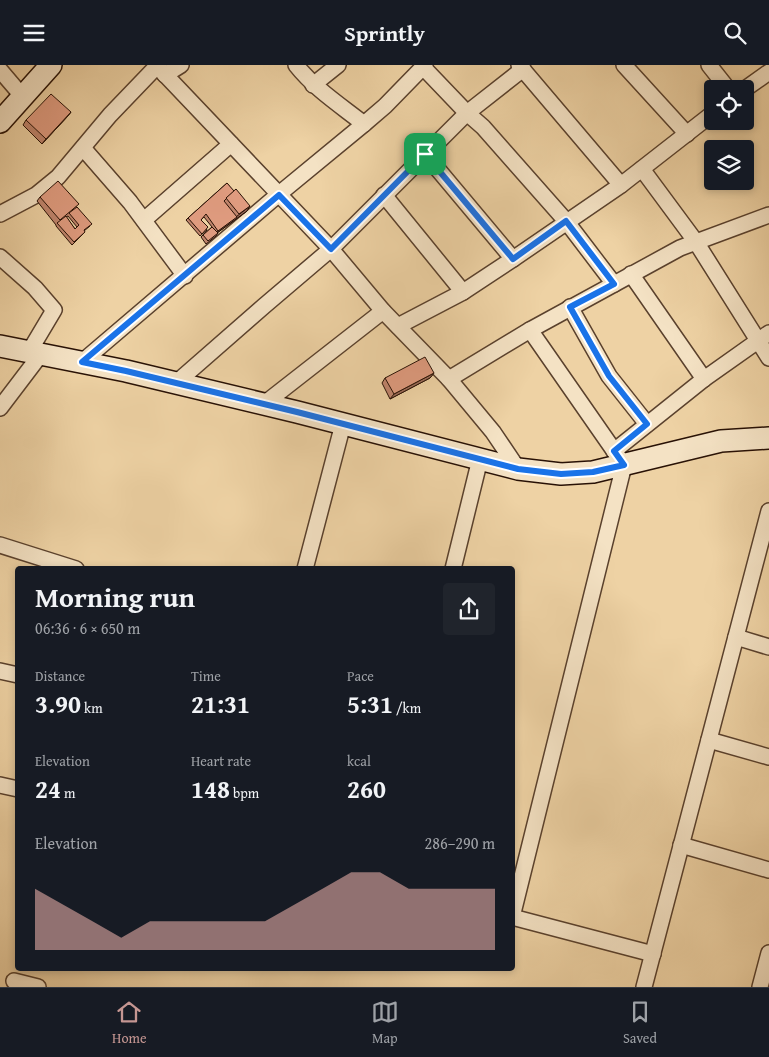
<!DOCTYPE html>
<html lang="en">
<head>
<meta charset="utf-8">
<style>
  :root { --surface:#171b24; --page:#20242c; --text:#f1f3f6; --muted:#9ea1a6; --line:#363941; --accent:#c59692 }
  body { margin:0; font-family:"Gentium Book Plus",serif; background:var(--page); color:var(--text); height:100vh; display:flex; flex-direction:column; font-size:19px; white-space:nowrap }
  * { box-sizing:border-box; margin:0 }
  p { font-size:16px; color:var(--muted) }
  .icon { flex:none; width:28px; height:28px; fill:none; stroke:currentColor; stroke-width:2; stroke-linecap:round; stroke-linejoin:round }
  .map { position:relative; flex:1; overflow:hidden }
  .panel { position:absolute; left:15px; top:501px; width:500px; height:405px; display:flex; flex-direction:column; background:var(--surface); border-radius:5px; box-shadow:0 2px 8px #0003 }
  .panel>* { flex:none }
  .tools { position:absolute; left:704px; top:15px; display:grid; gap:10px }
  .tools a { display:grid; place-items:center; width:50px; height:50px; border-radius:5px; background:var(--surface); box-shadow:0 2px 8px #0003; font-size:25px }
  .pin { position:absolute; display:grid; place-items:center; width:42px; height:42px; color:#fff; margin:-21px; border-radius:10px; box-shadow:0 2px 8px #0006 }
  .round { display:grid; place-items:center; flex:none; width:52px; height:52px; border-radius:5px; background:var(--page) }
  .head { display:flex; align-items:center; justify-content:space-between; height:85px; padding:0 20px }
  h1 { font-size:28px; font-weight:600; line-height:38px }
  .metrics { display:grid; grid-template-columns:repeat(3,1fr); gap:8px; height:85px; padding:5px 20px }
  .metrics div { display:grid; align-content:center }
  .metrics b { font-size:25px; font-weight:600 }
  .metrics small { font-size:14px; font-weight:400 }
  .metrics p { font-size:14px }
  .chart { height:140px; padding:10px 20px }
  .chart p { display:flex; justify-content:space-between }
  .chart svg { width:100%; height:90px; margin-top:5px; fill:var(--accent); opacity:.7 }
  header { display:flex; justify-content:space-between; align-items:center; height:65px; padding:0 20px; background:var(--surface); font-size:22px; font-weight:600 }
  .tabs { display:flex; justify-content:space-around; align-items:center; height:70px; border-top:1px solid var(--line); background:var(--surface); font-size:14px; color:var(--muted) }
  .tabs a { display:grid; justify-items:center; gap:2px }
  .tabs .active { color:var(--accent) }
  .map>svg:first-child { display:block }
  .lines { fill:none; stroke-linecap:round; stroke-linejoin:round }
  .street-casing { stroke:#5a412d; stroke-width:18 }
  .secondary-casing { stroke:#281105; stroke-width:24 }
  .street { stroke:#f4e2c4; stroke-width:15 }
  .secondary { stroke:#f4e2c4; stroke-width:21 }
  .wall { fill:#c0856d; stroke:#281105; fill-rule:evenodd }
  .shaded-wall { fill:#9c6c59; stroke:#281105 }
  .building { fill:#df9b7f; stroke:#281105 }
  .route-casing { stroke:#fff; stroke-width:10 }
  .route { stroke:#1a73e8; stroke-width:6 }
</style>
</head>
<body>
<header><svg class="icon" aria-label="menu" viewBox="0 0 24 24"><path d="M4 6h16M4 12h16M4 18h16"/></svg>Sprintly<svg class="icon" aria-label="search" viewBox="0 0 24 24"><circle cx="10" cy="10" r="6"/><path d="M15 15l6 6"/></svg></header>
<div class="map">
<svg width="769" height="922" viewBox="0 0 769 922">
  <rect width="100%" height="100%" fill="#eed2a4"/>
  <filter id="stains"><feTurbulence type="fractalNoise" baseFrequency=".004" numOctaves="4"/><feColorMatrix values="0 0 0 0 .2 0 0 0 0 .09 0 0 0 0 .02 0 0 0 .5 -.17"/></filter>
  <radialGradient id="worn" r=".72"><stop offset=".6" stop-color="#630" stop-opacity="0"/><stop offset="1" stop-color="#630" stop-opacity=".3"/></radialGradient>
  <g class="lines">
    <g class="street-casing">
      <g id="street">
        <path d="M 156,0 L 331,184 L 383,246 L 449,314 L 493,367 L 518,404"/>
        <path d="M 296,0 C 315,24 340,40 364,59"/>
        <path d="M 519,0 L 621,120"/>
        <path d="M 624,0 L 687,69"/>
        <path d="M 709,0 L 728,24"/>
        <path d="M 423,2 L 467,48 L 483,62 L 566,156 L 614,219"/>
        <path d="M 0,5 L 23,32"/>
        <path d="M 165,10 L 181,0"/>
        <path d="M 313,20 L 338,0"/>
        <path d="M 745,24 L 769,7"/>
        <path d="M 83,83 L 130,137 L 185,211"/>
        <path d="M 425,89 L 513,194"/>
        <path d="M 642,104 L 696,177 L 769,293"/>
        <path d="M 384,130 L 463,227"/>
        <path d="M 0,149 L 36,130 L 58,112 L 110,50 L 157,1"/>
        <path d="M 144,155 L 231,79"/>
        <path d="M 0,192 L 35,223 L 54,245 L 29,287"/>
        <path d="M 631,209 L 704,314"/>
        <path d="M 570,242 L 609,311 L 647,359"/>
        <path d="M 398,261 L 463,227 L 513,194 L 621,120 L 712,49"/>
        <path d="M 82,297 L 279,129 L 364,59 L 385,41 L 425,0"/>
        <path d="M 449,314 L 530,265 L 680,183 L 769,150"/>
        <path d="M 176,318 L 264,241 L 331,184 L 467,48 L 523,4"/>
        <path d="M 264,339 L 383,246"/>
        <path d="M 0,343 L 41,289"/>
        <path d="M 614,386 L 704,314 L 769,268"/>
        <path d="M 0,480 L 76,504"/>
        <path d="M 305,504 L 343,359"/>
        <path d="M 453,504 L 480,394"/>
        <path d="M 736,572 L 769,582"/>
        <path d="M 0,606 L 18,610"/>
        <path d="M 709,675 L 769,692"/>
        <path d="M 0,720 L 18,724"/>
        <path d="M 681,780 L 769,805"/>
        <path d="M 512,852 L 624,400 L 530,265"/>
        <path d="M 512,852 L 653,889"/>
        <path d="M 14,916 L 38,922"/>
        <path d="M 644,922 L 769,446"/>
        <path d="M 760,922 L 769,888"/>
      </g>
    </g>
    <g class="secondary-casing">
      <g id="secondary">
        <path d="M 0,57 L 51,0"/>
        <path d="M 0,281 L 126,306 L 297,347 L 518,404 L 561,409 L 593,407 L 721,376 L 769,373"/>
      </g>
    </g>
    <use href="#street" class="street"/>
    <use href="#secondary" class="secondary"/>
  </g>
  <g class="wall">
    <path d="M 71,47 L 67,52 L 42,79 L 23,60 L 26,55 Z"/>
    <path d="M 227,118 L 247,146 L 217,168 L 218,168 L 216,171 L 206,179 L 201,172 L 203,170 L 212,162 L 204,152 L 201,155 L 207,165 L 200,171 L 186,155 L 188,153 Z"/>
    <path d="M 40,132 L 77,142 L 90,161 L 84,166 L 83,169 L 72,180 L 56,161 L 56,160 L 37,136 ZM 68,151 L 77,162 L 75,164 L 66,152 Z"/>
    <path d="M 434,308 L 430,313 L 390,334 L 382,318 L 385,313 Z"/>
  </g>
  <g class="shaded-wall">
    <path d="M 71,47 L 67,52 L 42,79 L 46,74 Z"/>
    <path d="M 250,141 L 247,146 L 217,168 L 218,166 Z"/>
    <path d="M 434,308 L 430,313 L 390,334 L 394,329 Z"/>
  </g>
  <g class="building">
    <path d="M 51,29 L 71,47 L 46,74 L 26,55 Z"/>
    <path d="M 58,116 L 79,139 L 60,155 L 40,132 Z"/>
    <path d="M 227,118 L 234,126 L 224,136 L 237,152 L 218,166 L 206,149 L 201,155 L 208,162 L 202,169 L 188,153 Z"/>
    <path d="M 236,124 L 250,141 L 239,149 L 226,133 Z"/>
    <path d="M 77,142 L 92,159 L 84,165 L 85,167 L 74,177 L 57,158 L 66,151 L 75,164 L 79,160 L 69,148 Z"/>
    <path d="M 212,162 L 218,168 L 208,176 L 203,170 Z"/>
    <path d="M 425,292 L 434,308 L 394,329 L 385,313 Z"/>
  </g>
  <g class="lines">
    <g class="route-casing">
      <path id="route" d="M 425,89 L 513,194 L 566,156 L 614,219 L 570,242 L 609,311 L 647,359 L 614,386 L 624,400 L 593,407 L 561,409 L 518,404 L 297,347 L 126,306 L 82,297 L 279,130 L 331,184 Z"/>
    </g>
    <use href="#route" class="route"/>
  </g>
  <rect width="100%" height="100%" filter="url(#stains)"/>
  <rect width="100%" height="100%" fill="url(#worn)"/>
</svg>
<div class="tools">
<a><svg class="icon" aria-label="locate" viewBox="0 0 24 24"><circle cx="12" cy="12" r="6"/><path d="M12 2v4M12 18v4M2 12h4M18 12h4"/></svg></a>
<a><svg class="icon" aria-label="layers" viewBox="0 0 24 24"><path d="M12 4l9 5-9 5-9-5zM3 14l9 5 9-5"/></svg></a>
</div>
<div class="pin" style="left:425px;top:89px;background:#1e9e55"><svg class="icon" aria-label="arrive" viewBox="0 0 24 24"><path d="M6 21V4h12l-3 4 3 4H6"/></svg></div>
<section class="panel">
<div class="head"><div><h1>Morning run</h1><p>06:36 · 6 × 650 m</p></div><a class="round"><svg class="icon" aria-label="share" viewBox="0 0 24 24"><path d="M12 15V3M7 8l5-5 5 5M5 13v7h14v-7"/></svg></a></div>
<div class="metrics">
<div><p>Distance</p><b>3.90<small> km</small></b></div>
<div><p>Time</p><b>21:31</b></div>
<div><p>Pace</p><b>5:31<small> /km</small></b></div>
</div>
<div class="metrics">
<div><p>Elevation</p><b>24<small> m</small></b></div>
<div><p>Heart rate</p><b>148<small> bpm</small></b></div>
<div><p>kcal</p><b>260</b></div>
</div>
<div class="chart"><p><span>Elevation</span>286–290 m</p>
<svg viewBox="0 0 160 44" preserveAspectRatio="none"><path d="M0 44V14L10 22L20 30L30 38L40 30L50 30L60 30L70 30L80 30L90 22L100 14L110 6L120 6L130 14L140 14L150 14L160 14V44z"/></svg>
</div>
</section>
</div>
<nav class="tabs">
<a class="active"><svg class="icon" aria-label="home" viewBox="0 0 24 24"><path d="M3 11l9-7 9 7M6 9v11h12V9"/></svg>Home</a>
<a><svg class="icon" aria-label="map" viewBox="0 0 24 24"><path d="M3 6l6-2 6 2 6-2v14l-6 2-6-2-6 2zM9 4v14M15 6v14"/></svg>Map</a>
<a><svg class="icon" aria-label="saved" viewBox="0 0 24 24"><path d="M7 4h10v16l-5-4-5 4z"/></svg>Saved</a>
</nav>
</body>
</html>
